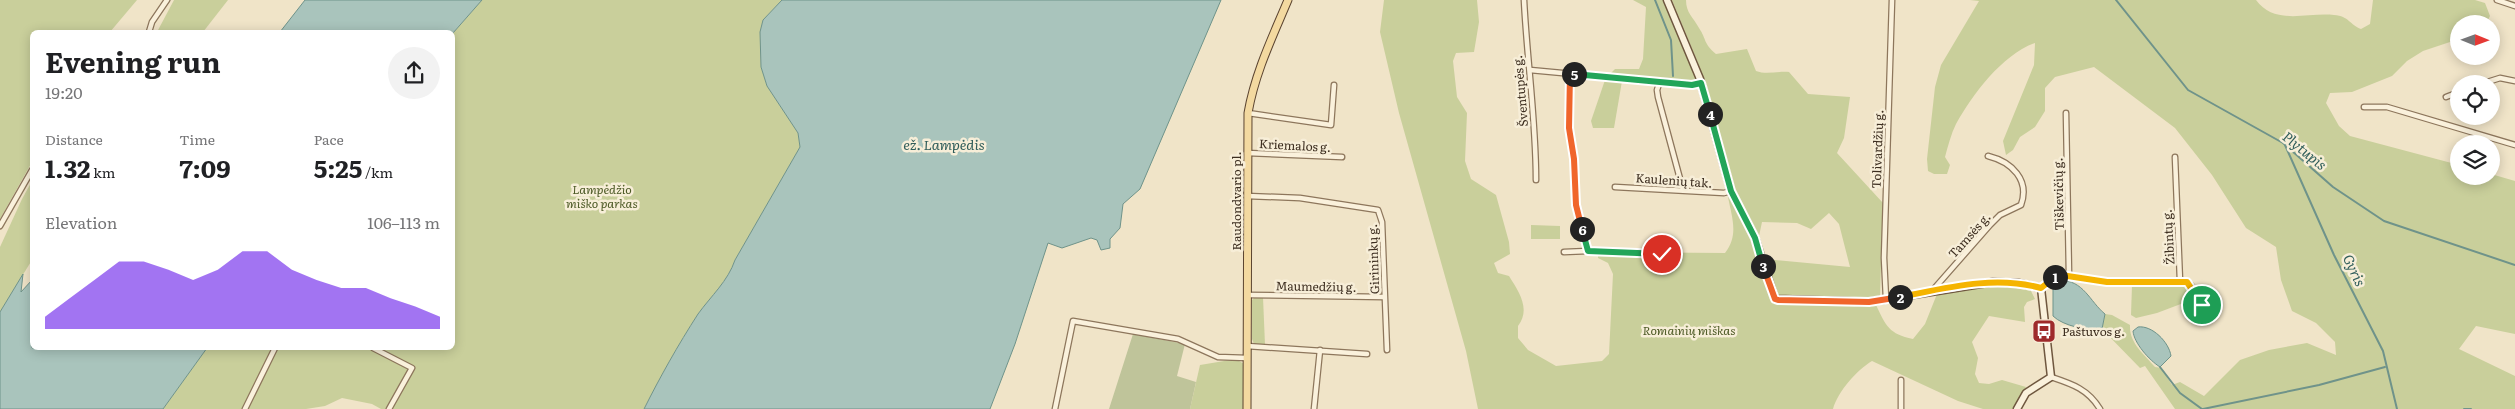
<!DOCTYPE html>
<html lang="en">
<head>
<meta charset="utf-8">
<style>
  :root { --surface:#fff; --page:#f2f2f2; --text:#202124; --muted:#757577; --accent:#7c3aed }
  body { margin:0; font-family:Literata,serif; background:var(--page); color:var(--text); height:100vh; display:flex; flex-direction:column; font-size:19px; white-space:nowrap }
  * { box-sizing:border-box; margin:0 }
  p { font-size:16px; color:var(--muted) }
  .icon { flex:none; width:28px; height:28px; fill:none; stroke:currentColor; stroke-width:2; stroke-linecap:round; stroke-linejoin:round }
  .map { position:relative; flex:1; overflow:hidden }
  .panel { position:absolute; left:30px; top:30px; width:425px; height:320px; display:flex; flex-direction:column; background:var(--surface); border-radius:8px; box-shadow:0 2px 12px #0003 }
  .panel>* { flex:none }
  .needle { width:32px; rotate:91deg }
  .fabs { position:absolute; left:2450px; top:15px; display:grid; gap:10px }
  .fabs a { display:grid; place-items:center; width:50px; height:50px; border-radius:50%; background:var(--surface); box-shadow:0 2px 12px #0003; font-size:25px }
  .pin { position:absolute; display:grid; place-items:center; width:42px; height:42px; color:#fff; margin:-21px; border:2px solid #fff; border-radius:50%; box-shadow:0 1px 5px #0007 }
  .km { position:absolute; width:25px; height:25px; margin:-12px; border-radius:50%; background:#222; color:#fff; font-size:14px; line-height:25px; text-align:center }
  .round { display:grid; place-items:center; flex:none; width:52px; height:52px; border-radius:26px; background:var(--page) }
  .summary { display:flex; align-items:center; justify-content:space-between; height:85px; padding:0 15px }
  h1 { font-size:28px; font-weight:700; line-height:38px }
  .metrics { display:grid; grid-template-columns:repeat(3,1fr); gap:8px; height:85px; padding:5px 15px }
  .metrics div { display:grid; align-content:center }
  .metrics b { font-size:25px; font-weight:700 }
  .metrics small { font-size:14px; font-weight:400 }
  .metrics p { font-size:14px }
  .chart { height:140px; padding:10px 15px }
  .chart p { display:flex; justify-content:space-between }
  .chart svg { width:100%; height:90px; margin-top:5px; fill:var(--accent); opacity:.7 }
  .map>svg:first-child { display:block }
  .green { fill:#c9cf9b }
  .cemetery { fill:#bfc49a }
  .water { fill:#a9c4bc; stroke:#6f938a }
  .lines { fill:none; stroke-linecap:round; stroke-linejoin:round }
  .stream { stroke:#6f938a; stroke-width:2 }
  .street-casing { stroke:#8d765c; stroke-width:7 }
  .secondary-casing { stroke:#6f573f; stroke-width:9 }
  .primary-casing { stroke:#5b4430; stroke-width:9 }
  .street { stroke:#faf1dc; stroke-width:4.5 }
  .secondary { stroke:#faf1dc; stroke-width:6 }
  .primary { stroke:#f3d9a0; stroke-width:7 }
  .split-1-casing { stroke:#fff; stroke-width:10 }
  .split-2-casing { stroke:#fff; stroke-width:10 }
  .split-3-casing { stroke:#fff; stroke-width:10 }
  .split-4-casing { stroke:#fff; stroke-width:10 }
  .split-5-casing { stroke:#fff; stroke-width:10 }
  .split-6-casing { stroke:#fff; stroke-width:10 }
  .split-7-casing { stroke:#fff; stroke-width:10 }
  .split-1 { stroke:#f5b400; stroke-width:6 }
  .split-2 { stroke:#f5b400; stroke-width:6 }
  .split-3 { stroke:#f0652b; stroke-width:6 }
  .split-4 { stroke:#22a559; stroke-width:6 }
  .split-5 { stroke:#22a559; stroke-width:6 }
  .split-6 { stroke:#f0652b; stroke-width:6 }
  .split-7 { stroke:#22a559; stroke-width:6 }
  .labels { text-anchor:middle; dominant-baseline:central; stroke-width:5; stroke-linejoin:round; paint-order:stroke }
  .street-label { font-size:12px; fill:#3d2e20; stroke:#f7eed8 }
  .park-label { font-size:12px; font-style:italic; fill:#4d5a26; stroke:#f7eed8 }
  .poi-label { font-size:12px; fill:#3d2e20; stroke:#f7eed8; text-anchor:start }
  .water-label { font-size:14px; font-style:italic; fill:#2f5d5a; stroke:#f7eed8 }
</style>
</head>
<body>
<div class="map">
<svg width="2515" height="409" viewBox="0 0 2515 409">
  <rect width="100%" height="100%" fill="#f0e4c8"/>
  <g class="green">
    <path d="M 0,0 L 137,0 L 110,32 L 32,32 L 32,162 L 0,219 Z"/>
    <path d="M 174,0 L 228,0 L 203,32 L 157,32 Z"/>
    <path d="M 482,0 L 782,0 L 763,20 L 760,32 L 761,67 L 767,86 L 798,133 L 800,147 L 735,260 C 728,281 711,296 698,314 C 678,345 660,377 644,409 L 381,409 L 372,404 L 342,398 L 325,406 L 306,409 L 163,409 L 207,348 L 452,348 L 453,33 Z"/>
    <path d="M 1384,0 L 1477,0 L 1479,22 L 1474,52 L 1456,53 L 1453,61 L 1457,97 L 1467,113 L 1465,161 L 1471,179 L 1496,195 L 1509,242 L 1510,254 L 1494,263 L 1498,273 L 1509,276 C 1519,292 1531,309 1518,326 L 1518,338 L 1528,350 L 1556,366 L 1602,361 L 1609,354 L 1613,274 L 1608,263 L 1598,258 L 1598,252 L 1725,253 C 1739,235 1732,218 1728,197 L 1731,196 L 1752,241 L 1770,295 L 1775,301 L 1782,304 L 1876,305 C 1886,326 1889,334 1913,339 L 1925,324 L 1937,294 L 2001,285 L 2031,291 L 2035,299 L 2027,302 L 2024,307 L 2025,322 L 1989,316 L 1972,342 L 1978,358 L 1975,374 L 1979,383 L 1989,384 L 2002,380 L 2026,387 L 2013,409 L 1983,409 L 1958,401 L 1872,361 C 1857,370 1838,391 1833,409 L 1478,409 L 1466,351 L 1399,113 L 1380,32 Z"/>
    <path d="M 1633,0 L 1665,0 L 1699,81 L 1677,81 L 1611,73 L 1615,69 L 1639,69 L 1643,59 L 1646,7 Z"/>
    <path d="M 1672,0 L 1686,0 C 1686,13 1693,17 1699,28 C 1707,40 1703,43 1716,54 L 1747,49 L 1756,71 C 1766,75 1778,71 1789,72 L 1808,94 L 1850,97 L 1844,138 L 1837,153 L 1883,203 L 1880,296 L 1875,298 L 1776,296 L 1764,259 L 1850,267 L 1839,224 L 1829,213 L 1811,229 L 1797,223 L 1762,222 L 1758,241 L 1738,198 L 1698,63 Z"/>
    <path d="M 1970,0 L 2256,0 C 2275,26 2307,12 2334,15 C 2349,16 2350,25 2361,29 L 2370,24 L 2373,0 L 2475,0 L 2485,3 L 2490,16 L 2486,24 L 2459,24 L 2459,39 L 2423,51 L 2407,61 L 2392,76 L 2352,92 L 2330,93 L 2326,103 L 2339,126 L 2350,136 L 2459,165 L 2459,176 L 2491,176 L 2491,174 L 2515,181 L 2515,334 L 2476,326 L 2459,349 L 2515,376 L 2515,409 L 2175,409 L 2145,366 L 2140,368 L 2102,329 L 2105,314 L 2112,315 L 2130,325 C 2129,343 2144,354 2155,367 L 2161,368 L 2172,385 L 2180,382 L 2204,396 L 2240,360 L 2269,350 L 2307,343 L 2336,355 L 2335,342 L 2316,323 L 2292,311 L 2281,280 L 2276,247 L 2246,228 L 2212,175 L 2175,128 L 2094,67 L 2055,77 L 2045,88 L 2045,111 L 2035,127 L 2020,137 L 2013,150 L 2006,155 L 2003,141 L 2034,65 L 2035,43 C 2002,55 1973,94 1956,124 C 1951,134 1948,146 1945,157 L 1950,165 L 1947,174 L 1934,174 L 1928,171 L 1927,159 L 1935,87 L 1941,65 L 1979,1 Z"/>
    <path d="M 1605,80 L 1622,81 L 1614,128 L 1593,128 L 1591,121 Z"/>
    <path d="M 32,181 L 32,260 L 0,312 L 0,247 L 22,199 Z"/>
    <path d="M 1531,225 L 1560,226 L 1560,239 L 1531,239 Z"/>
    <path d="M 2132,285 L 2187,286 L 2194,299 L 2157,313 L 2136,318 L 2131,315 Z"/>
    <path d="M 1255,297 L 1263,297 L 1265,345 L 1254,344 L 1252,339 L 1252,300 Z"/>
    <path d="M 1236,359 L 1244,364 L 1244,409 L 1190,409 L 1200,365 Z"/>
  </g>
  <path class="cemetery" d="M 1133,334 L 1185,344 L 1177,376 L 1196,382 L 1190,409 L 1109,409 Z"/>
  <g class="water">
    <path d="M 305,0 L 482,0 L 453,33 L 280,32 Z"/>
    <path d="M 782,0 L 1221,0 L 1140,189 L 1123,204 L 1120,228 L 1110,239 L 1110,248 L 1101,250 L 1097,240 L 1091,238 L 1062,248 L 1048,243 L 1015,344 L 990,409 L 644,409 C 660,377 678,345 698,314 C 711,296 728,281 735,260 L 800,147 L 798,133 L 767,86 L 761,67 L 760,32 L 763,20 Z"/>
    <path d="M 23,274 L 21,292 L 32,280 L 32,348 L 207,348 L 163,409 L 0,409 L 0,312 Z"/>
    <path d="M 2060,281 C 2083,279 2090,302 2105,314 L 2102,329 C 2088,331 2063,326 2053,316 L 2053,289 Z"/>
    <path d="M 2138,327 C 2152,325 2169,342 2171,356 L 2160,367 C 2149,360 2134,343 2133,331 Z"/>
  </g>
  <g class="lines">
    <g class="stream">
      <path d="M 1655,0 L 1671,40 L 1673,76"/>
      <path d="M 2116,0 L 2188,90 L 2283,143 L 2333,187 L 2384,221 L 2515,265"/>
      <path d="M 2285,145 L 2334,255 L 2383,351 L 2397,409"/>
      <path d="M 2160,367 L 2180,393 L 2202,409"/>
      <path d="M 2203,409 L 2319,385 L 2385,367"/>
      <path d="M 2464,409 L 2471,409"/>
    </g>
    <g class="street-casing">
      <g id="street">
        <path d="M 1524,0 C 1527,60 1536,120 1536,180"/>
        <path d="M 2497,0 L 2515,6"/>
        <path d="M 149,32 L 152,22 L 167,0"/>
        <path d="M 1530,70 L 1691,85 L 1701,83"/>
        <path d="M 1660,81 L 1657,90 L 1658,97 L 1683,190"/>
        <path d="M 2481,84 L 2500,78 L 2515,81"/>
        <path d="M 2446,97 L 2459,92"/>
        <path d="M 2364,107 L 2387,107 L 2515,145"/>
        <path d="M 1248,113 L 1331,125 L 1334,85"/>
        <path d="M 2066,113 L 2069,275"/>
        <path d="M 1247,153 L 1342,157"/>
        <path d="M 2175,157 L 2180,281 L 2191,285 L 2202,305"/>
        <path d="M 1615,187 L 1724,193 L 1731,191"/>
        <path d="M 1247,196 L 1300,198 L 1378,210 L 1382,222 L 1387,350"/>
        <path d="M 0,226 L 32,170"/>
        <path d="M 1588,251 L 1662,254"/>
        <path d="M 1564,252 L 1588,251 L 1576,205 L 1574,159 L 1569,128 L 1570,73"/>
        <path d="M 2041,288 L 2052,278 L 2061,275 L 2107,282 L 2180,281"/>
        <path d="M 1932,291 L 1990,225 L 2000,215 L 2021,205 C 2030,180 2012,162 1988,156"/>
        <path d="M 1248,295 L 1384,297"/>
        <path d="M 1886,299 L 1884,258 L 1892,0"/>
        <path d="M 1247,346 L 1367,354"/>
        <path d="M 373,348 L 412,368 L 389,409"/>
        <path d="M 2051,377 C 2072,384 2088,389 2100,409"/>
        <path d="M 245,409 L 275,348"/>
        <path d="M 1055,409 L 1073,321 L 1178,339 L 1218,357 L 1247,358"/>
        <path d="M 1314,409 L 1320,350"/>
        <path d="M 1901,409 L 1901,380"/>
      </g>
    </g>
    <g class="secondary-casing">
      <path id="secondary" d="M 1667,0 L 1700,79 L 1731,191 L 1755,238 L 1775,299 L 1869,302 L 1993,282 L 2018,283 L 2041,288 L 2051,377 L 2026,393 L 2017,409"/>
    </g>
    <g class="primary-casing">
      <path id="primary" d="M 1247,409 L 1248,113 C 1255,73 1272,38 1288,0"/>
    </g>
    <use href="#street" class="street"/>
    <use href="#secondary" class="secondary"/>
    <use href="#primary" class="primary"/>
  </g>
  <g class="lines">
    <g class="split-1-casing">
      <path id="split-1" d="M 2055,277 L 2061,275 L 2107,282 L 2187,282 L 2202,305"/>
    </g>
    <g class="split-2-casing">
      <path id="split-2" d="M 1900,297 C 1946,288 1994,275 2041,288 L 2055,277"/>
    </g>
    <g class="split-3-casing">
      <path id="split-3" d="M 1763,266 L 1775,299 L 1778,300 L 1869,302 L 1900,297"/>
    </g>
    <g class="split-4-casing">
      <path id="split-4" d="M 1710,114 L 1731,191 L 1755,238 L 1763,266"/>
    </g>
    <g class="split-5-casing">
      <path id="split-5" d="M 1574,74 L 1692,85 L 1701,83 L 1710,114"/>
    </g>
    <g class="split-6-casing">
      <path id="split-6" d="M 1574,74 L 1570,73 L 1569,128 L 1574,159 L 1576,205 L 1582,229"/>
    </g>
    <g class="split-7-casing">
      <path id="split-7" d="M 1582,229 L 1588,251 L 1662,254"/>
    </g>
    <use href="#split-1" class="split-1"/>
    <use href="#split-2" class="split-2"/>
    <use href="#split-3" class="split-3"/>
    <use href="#split-4" class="split-4"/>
    <use href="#split-5" class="split-5"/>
    <use href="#split-6" class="split-6"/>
    <use href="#split-7" class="split-7"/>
  </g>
  <defs>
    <g id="bus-square" transform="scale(1.25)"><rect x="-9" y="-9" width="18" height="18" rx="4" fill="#9e2a2b" stroke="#f7eed8"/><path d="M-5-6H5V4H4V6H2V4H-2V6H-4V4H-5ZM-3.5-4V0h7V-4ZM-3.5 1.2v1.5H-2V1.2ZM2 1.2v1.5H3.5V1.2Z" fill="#fff"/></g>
  </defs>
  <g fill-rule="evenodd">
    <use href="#bus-square" x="2044" y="331"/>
  </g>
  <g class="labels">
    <g class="street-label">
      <text transform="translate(1520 91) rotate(-95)">Šventupės g.</text>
      <text transform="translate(1295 145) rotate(3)">Kriemalos g.</text>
      <text transform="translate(1877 149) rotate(-88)">Tolivardžių g.</text>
      <text transform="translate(1674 180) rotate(4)">Kaulenių tak.</text>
      <text transform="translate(2058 194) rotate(-91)">Tiškevičių g.</text>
      <text transform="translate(1236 201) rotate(-90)">Raudondvario pl.</text>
      <text transform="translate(1969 235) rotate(-48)">Tamsės g.</text>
      <text transform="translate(2168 237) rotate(-93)">Žibintų g.</text>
      <text transform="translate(1373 259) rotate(-92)">Girininkų g.</text>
      <text transform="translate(1316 286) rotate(1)">Maumedžių g.</text>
    </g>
    <g class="park-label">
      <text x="602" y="189">Lampėdžio<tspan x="602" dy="14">miško parkas</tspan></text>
      <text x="1689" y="330">Romainių miškas</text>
    </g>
    <g class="poi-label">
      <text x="2062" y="331">Paštuvos g.</text>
    </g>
    <g class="water-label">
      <text x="944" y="144">ež. Lampėdis</text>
      <text transform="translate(2305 150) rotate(39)">Plytupis</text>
      <text transform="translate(2355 270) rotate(65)">Gyris</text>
    </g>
  </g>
</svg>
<div class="fabs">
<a><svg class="needle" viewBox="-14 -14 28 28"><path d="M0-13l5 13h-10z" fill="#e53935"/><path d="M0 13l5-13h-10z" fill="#757577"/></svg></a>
<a><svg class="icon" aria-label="locate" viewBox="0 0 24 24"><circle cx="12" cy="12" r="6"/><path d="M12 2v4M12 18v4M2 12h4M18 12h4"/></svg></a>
<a><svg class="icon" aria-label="layers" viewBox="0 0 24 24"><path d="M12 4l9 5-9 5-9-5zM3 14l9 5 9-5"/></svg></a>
</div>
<div class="pin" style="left:2202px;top:305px;background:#1e9e55"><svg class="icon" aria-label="arrive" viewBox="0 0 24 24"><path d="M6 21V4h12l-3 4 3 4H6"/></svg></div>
<div class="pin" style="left:1662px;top:254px;background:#d93025"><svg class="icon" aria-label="check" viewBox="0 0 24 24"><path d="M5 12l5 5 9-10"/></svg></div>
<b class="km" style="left:2055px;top:277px">1</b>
<b class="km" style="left:1900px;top:297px">2</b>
<b class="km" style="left:1763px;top:266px">3</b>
<b class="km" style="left:1710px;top:114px">4</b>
<b class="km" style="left:1574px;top:74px">5</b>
<b class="km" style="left:1582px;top:229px">6</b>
<section class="panel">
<div class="summary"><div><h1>Evening run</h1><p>19:20</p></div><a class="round"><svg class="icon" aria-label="share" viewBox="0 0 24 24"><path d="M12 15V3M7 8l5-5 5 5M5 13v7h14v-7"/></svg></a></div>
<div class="metrics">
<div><p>Distance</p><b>1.32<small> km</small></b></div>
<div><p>Time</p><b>7:09</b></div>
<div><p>Pace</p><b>5:25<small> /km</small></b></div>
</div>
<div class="chart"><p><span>Elevation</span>106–113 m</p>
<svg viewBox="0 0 160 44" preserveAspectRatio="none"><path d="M0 44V38L10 29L20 20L30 11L40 11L50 15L60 20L70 15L80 6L90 6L100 15L110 20L120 24L130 24L140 29L150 33L160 38V44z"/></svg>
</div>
</section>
</div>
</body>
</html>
